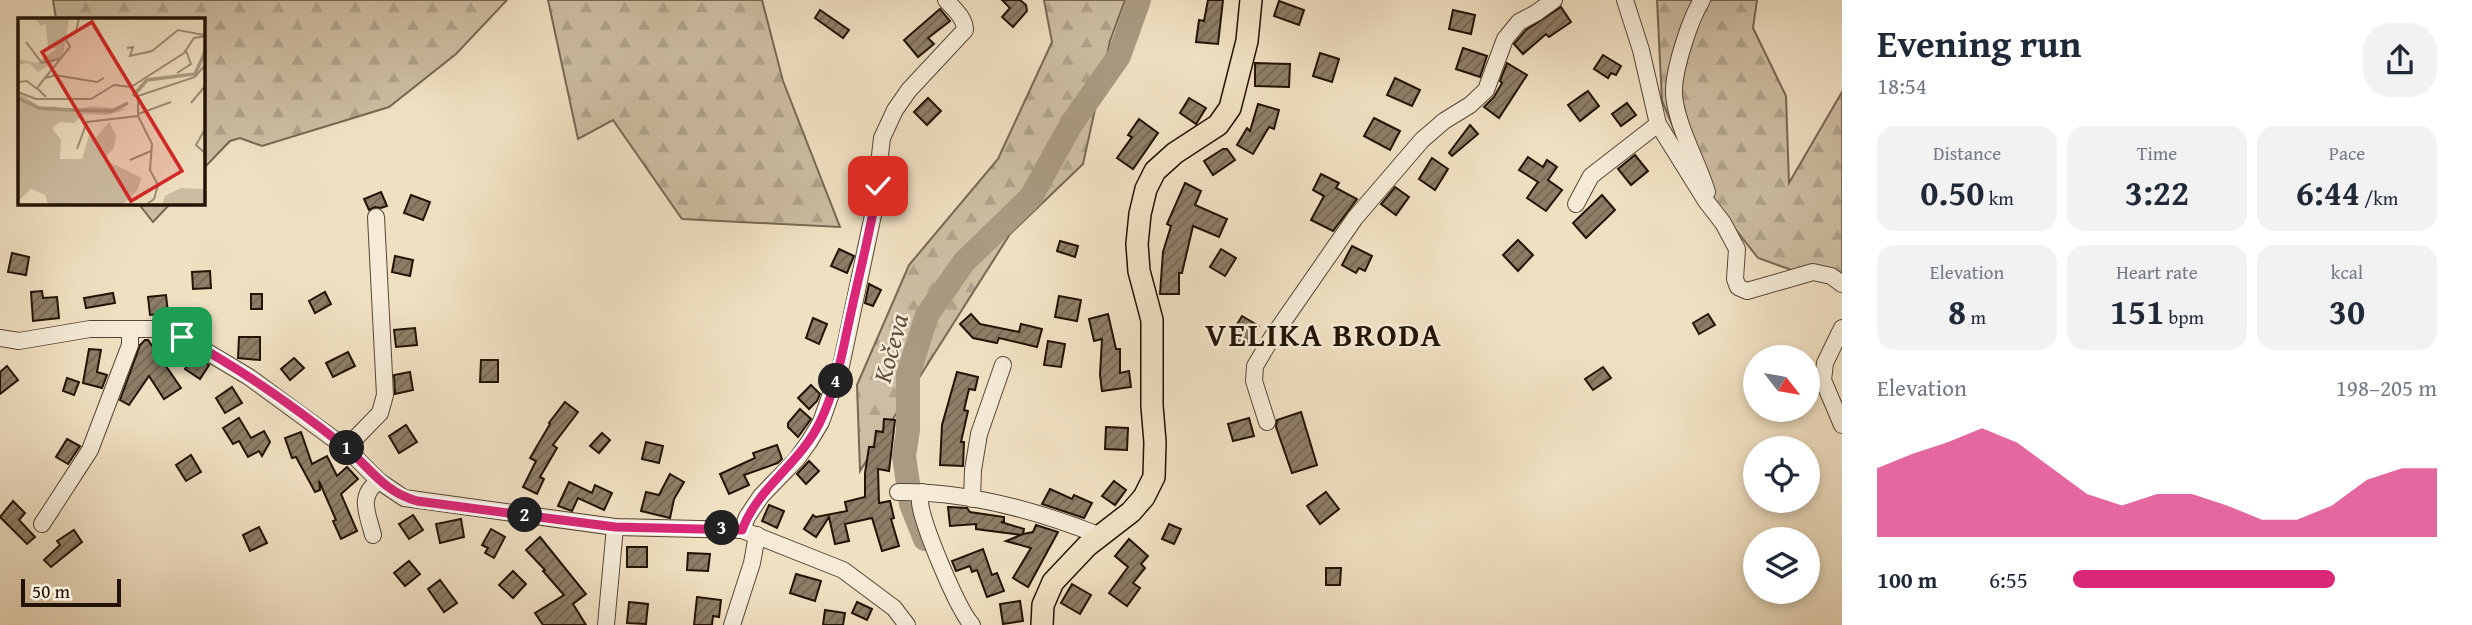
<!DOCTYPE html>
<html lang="en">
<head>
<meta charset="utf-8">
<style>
  :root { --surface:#fff; --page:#f2f2f3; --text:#1f2937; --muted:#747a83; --accent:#db2777 }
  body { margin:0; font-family:"Gentium Book Plus",serif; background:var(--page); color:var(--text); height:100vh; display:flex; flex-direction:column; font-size:26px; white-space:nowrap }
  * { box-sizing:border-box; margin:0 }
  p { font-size:23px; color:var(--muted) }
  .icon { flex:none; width:38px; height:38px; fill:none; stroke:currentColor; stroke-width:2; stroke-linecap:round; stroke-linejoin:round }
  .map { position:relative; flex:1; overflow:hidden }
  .drawer { display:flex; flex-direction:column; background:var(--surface); width:630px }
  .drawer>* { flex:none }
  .needle { width:46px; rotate:121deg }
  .tools { position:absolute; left:1743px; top:345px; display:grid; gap:14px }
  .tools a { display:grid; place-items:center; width:77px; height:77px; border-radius:50%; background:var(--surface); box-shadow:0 4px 10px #0003; font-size:35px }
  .scale { position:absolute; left:21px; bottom:18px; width:100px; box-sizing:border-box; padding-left:7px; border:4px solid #231304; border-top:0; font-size:19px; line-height:24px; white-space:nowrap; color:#231304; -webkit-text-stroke:5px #f5ebd7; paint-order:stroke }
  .pin { position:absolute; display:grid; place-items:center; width:60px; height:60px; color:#fff; margin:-30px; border-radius:14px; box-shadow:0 4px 10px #0006 }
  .km { position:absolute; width:35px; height:35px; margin:-18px; border-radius:50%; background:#222; color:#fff; font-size:19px; line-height:35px; text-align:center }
  .round { display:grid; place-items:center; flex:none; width:74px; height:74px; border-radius:28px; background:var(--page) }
  .overview { display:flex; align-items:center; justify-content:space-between; height:119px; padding:0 35px }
  h1 { font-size:38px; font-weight:700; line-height:52px }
  .metrics { display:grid; grid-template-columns:repeat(3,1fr); gap:10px; height:119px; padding:7px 35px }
  .metrics div { display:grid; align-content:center; border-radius:18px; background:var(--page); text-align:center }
  .metrics b { font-size:35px; font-weight:700 }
  .metrics small { font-size:19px; font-weight:400 }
  .metrics p { font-size:19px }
  .chart { height:196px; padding:14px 35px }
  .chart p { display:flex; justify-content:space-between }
  .chart svg { width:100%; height:126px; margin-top:7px; fill:var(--accent); opacity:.7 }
  ul { padding:0 35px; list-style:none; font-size:23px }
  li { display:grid; grid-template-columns:112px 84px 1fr; align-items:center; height:52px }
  li i { height:18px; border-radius:9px; background:var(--accent) }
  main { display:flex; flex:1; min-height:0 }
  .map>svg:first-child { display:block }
  .forest { fill:url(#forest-firs); stroke:#786853; stroke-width:2 }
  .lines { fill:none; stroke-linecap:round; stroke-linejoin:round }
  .river { stroke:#aa9a81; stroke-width:24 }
  .building { fill:url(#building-hatch); stroke:#231304; stroke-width:2 }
  .minor-casing { stroke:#564634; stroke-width:18 }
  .major-casing { stroke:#231304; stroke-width:24 }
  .minor { stroke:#f5ebd7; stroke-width:16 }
  .major { stroke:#f0e0c2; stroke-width:21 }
  .route-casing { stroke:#fff; stroke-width:14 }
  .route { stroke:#db2777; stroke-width:9 }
  .labels { text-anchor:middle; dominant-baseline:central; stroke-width:5; stroke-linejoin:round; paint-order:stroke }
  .water-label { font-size:26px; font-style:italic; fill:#60503c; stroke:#f5ebd7 }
  .district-label { font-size:32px; font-weight:bold; letter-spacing:2px; fill:#231304; stroke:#f5ebd7 }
  .inset-river { fill:none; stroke:#aa9a81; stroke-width:3.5 }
  .inset-road { fill:none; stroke:#9e8e76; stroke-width:2 }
  .view { fill:#d62828; fill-opacity:0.15; stroke:#d62828; stroke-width:3.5 }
  .inset-edge { fill:none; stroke:#231304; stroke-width:3.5 }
</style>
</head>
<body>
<main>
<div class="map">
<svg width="1842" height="625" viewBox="0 0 1842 625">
  <defs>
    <pattern id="forest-firs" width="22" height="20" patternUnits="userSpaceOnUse" patternTransform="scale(1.75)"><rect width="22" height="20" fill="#cdbda2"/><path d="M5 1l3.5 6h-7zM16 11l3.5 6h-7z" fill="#b0a28a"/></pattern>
    <pattern id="building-hatch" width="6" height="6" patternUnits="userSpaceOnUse" patternTransform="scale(1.75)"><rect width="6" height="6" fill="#8e7e67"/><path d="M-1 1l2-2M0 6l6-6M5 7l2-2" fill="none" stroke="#746653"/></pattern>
  </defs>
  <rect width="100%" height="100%" fill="#f0e0c2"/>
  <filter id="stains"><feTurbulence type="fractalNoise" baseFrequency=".00286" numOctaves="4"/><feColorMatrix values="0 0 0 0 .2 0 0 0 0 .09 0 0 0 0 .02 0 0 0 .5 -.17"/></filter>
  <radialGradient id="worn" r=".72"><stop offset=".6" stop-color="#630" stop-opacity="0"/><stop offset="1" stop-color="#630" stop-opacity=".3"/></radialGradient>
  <g class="forest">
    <path d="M 53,0 L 507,0 L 456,54 L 389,107 L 262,146 L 240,138 L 230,141 L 203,169 L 203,19 L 56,19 Z"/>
    <path d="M 548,0 L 762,0 L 783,81 L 840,227 L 682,219 L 613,120 L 578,139 Z"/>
    <path d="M 1044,0 L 1125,0 L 1110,41 L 1083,164 L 1010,234 L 860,471 L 857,385 L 909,265 L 998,159 L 1052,42 Z"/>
    <path d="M 1657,0 L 1757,0 L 1753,28 L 1786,96 L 1789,183 L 1842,92 L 1842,288 L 1758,258 L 1693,175 L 1662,101 Z"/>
    <path d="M 138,203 L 171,203 L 153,222 Z"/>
  </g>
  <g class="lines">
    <path class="river" d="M 925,539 L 911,504 L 904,456 L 908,430 L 908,375 L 927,315 L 964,262 L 1031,197 L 1072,123 L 1119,56 L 1139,0"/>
  </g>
  <g class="building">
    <path d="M 1002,0 L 1020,0 L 1026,5 L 1027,11 L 1013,27 L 1002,17 L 1010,8 Z"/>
    <path d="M 1208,0 L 1223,0 L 1218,44 L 1196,42 L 1199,20 L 1204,21 Z"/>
    <path d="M 1279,1 L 1304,10 L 1299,25 L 1274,16 Z"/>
    <path d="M 1561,7 L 1571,22 L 1549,37 L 1546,34 L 1523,54 L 1514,44 L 1526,30 Z"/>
    <path d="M 940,9 L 950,21 L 928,38 L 934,44 L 918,57 L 904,40 Z"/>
    <path d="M 820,10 L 849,30 L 843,38 L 815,18 Z"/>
    <path d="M 1453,10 L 1475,15 L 1471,34 L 1449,29 Z"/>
    <path d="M 1463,48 L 1487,56 L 1480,77 L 1456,69 Z"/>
    <path d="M 1320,53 L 1339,59 L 1332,82 L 1313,76 Z"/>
    <path d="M 1603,55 L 1621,66 L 1616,75 L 1611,73 L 1608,78 L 1594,69 Z"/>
    <path d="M 1255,63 L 1290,64 L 1289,87 L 1255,86 Z"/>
    <path d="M 1507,63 L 1527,75 L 1499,118 L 1484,107 L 1494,97 L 1502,83 L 1500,81 Z"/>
    <path d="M 1395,78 L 1420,90 L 1412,106 L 1387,95 Z"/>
    <path d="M 1588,91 L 1599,106 L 1580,121 L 1568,105 Z"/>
    <path d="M 928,98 L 941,111 L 927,125 L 914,112 Z"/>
    <path d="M 1189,98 L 1206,108 L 1196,124 L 1180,113 Z"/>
    <path d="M 1627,103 L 1636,115 L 1621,126 L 1612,114 Z"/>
    <path d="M 1258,104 L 1279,110 L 1274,129 L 1269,127 L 1253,154 L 1237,145 L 1247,128 L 1250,131 Z"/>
    <path d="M 1374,118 L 1400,131 L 1390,150 L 1364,136 Z"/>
    <path d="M 1139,119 L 1158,133 L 1133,169 L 1117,158 L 1132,137 L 1128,135 Z"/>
    <path d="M 1470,125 L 1478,134 L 1452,156 L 1449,153 Z"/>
    <path d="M 1223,149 L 1227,149 L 1235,160 L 1213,175 L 1204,161 Z"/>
    <path d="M 1635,155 L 1648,171 L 1631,185 L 1618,169 Z"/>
    <path d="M 1528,157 L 1543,167 L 1547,160 L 1557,167 L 1548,180 L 1562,190 L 1546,211 L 1527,198 L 1538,182 L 1519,170 Z"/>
    <path d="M 1432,158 L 1448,169 L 1435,190 L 1419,179 Z"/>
    <path d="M 1321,174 L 1339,183 L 1336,188 L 1357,199 L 1333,231 L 1311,220 L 1324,196 L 1313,190 Z"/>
    <path d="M 1185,183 L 1201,191 L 1195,205 L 1227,219 L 1219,237 L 1193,226 L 1182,273 L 1179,273 L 1179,294 L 1160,294 L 1163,252 L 1171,226 L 1167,224 Z"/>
    <path d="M 1395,187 L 1409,197 L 1396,215 L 1381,204 Z"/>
    <path d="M 381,192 L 387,206 L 381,208 L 375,207 L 369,210 L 364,199 Z"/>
    <path d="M 411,195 L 430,202 L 423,220 L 404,213 Z"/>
    <path d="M 1602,195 L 1615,210 L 1586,238 L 1573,223 Z"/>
    <path d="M 1518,240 L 1533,255 L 1518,271 L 1503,255 Z"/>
    <path d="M 1060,241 L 1078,246 L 1075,257 L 1057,251 Z"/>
    <path d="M 1352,246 L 1372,256 L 1365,271 L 1359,268 L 1356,273 L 1342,265 Z"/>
    <path d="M 839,249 L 854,256 L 847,273 L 831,266 Z"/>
    <path d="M 1221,249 L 1236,258 L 1225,276 L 1210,267 Z"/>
    <path d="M 12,253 L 29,257 L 26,275 L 8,272 Z"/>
    <path d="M 395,256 L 413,260 L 410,276 L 392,272 Z"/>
    <path d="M 210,271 L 211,288 L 193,289 L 192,272 Z"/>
    <path d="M 869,284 L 881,290 L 873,306 L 865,303 Z"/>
    <path d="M 42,291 L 43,298 L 57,297 L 59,318 L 33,321 L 31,292 Z"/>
    <path d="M 325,292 L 331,304 L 315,313 L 309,301 Z"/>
    <path d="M 113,293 L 115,303 L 86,308 L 84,298 Z"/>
    <rect x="251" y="294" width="11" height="15"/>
    <path d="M 166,295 L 168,313 L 150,315 L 148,297 Z"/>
    <path d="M 1059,296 L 1081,300 L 1077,321 L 1055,317 Z"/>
    <path d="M 971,314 L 980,324 L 1019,332 L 1021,324 L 1042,329 L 1037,347 L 999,338 L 997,343 L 973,338 L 960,324 Z"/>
    <path d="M 1108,314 L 1116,349 L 1120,349 L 1120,373 L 1129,371 L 1131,387 L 1102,391 L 1100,375 L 1102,339 L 1094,341 L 1089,319 Z"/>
    <path d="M 1708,314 L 1715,325 L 1699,334 L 1693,323 Z"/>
    <path d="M 1242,316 L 1259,326 L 1246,346 L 1230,336 Z"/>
    <path d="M 813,318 L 827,324 L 819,344 L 806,338 Z"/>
    <path d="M 415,328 L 417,345 L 396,347 L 394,330 Z"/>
    <path d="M 239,337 L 260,337 L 260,360 L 238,358 Z"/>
    <path d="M 145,340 L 148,340 L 181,388 L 164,399 L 149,376 L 129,405 L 120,400 L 140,345 Z"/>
    <path d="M 1048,341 L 1065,344 L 1061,367 L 1044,365 Z"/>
    <path d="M 89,349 L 101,350 L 97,372 L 107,375 L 102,388 L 83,383 Z"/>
    <path d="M 348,352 L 355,366 L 333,377 L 326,363 Z"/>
    <path d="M 194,356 L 209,365 L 200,379 L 185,369 Z"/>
    <path d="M 294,358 L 304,368 L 290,380 L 281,369 Z"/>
    <path d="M 481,360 L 498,360 L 498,382 L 480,382 Z"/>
    <path d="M 7,366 L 18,380 L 0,394 L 0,372 Z"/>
    <path d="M 1603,367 L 1611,378 L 1593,390 L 1585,379 Z"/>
    <path d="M 410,372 L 413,390 L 395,394 L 394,375 Z"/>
    <path d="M 957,372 L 978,377 L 975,390 L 969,389 L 964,410 L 968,411 L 961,442 L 964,442 L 963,466 L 940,465 L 942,425 Z"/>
    <path d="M 67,378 L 79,382 L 74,395 L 63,391 Z"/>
    <path d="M 811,385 L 820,394 L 817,401 L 809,409 L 798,398 Z"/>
    <path d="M 232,387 L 242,403 L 225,413 L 216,398 Z"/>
    <path d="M 565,402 L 578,412 L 553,445 L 557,448 L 540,477 L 544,479 L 537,494 L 523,487 L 536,461 L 530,458 L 550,424 L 549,423 Z"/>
    <path d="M 800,409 L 811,419 L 798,437 L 788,427 L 788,423 Z"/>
    <path d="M 1301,412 L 1317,465 L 1292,473 L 1276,427 L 1277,420 Z"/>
    <path d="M 239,418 L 251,438 L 264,431 L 270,442 L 262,456 L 259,451 L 248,457 L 239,441 L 233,444 L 223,428 Z"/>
    <path d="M 1249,418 L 1254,436 L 1233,441 L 1228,424 Z"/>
    <path d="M 884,419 L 895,420 L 889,471 L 878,469 L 879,503 L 890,501 L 894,518 L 891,519 L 899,546 L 882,551 L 872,518 L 845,524 L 849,541 L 835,544 L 829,517 L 816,537 L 804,529 L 813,515 L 816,517 L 847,511 L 845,502 L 865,497 L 865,473 L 869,447 L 874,447 L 876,431 L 883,432 Z"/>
    <path d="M 406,425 L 417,442 L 399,453 L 389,436 Z"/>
    <path d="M 1106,427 L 1128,428 L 1127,450 L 1105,449 Z"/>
    <path d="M 301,432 L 312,464 L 327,456 L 337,476 L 347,467 L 358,479 L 341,494 L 357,531 L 341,539 L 333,521 L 336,520 L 319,481 L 320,490 L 315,492 L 296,457 L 292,458 L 285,438 Z"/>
    <path d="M 602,433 L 610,440 L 599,453 L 590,446 Z"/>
    <path d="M 67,439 L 80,446 L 68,464 L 56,457 Z"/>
    <path d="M 646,442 L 663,446 L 659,463 L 642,459 Z"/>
    <path d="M 777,445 L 782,459 L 778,463 L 744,475 L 749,485 L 729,494 L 720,474 L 755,458 L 753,453 Z"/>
    <path d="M 191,455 L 201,472 L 186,481 L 176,465 Z"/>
    <path d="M 809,461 L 819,471 L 806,484 L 797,474 Z"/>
    <path d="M 670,474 L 684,482 L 674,499 L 670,518 L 641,511 L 646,492 L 659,495 Z"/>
    <path d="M 1114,481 L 1126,490 L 1115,505 L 1102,496 Z"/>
    <path d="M 569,482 L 592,493 L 595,485 L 612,493 L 604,510 L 578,498 L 572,511 L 558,506 Z"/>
    <path d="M 1050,489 L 1072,499 L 1074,495 L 1092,503 L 1084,518 L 1042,504 Z"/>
    <path d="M 1326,492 L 1339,509 L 1320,524 L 1307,506 Z"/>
    <path d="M 13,501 L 25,513 L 19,520 L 35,537 L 27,544 L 0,517 Z"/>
    <path d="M 769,505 L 784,511 L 777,528 L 762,521 Z"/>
    <path d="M 948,507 L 967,508 L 970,512 L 1004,517 L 1004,522 L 1001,522 L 1024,529 L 1023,534 L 1033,532 L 1036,525 L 1058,532 L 1028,587 L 1013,578 L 1031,548 L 1006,541 L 1021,535 L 976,529 L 976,524 L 950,526 Z"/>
    <path d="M 413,515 L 423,530 L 409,539 L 399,524 Z"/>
    <path d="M 461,519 L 464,537 L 440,543 L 436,524 Z"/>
    <path d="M 1169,524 L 1181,529 L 1174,544 L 1162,539 Z"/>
    <path d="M 259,527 L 267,543 L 250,551 L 243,535 Z"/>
    <path d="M 491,529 L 505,537 L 494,558 L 485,553 L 488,548 L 482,545 Z"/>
    <path d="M 74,530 L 82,542 L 51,567 L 44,560 L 60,545 L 57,541 Z"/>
    <path d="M 540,537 L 586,594 L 573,604 L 586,625 L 543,625 L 535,613 L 564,595 L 543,571 L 545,570 L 526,550 Z"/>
    <path d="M 1129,539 L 1148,556 L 1141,564 L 1145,568 L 1133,583 L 1140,588 L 1127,606 L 1109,593 L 1128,567 L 1115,556 Z"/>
    <rect x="627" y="547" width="20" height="20"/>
    <path d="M 983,549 L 992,575 L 997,573 L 1004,591 L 987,597 L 977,570 L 972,572 L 970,566 L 956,571 L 952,561 Z"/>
    <path d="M 688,553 L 710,554 L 708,571 L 687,570 Z"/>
    <path d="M 409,561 L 420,574 L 405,586 L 394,573 Z"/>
    <path d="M 1326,568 L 1341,568 L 1340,585 L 1326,585 Z"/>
    <path d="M 513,571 L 526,584 L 513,598 L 499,585 Z"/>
    <path d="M 796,574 L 821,581 L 815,601 L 790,593 Z"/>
    <path d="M 440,580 L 457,603 L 444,612 L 428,589 Z"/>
    <path d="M 1072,584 L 1091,595 L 1080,614 L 1061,603 Z"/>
    <path d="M 697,597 L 721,600 L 719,617 L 713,616 L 712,625 L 694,625 Z"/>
    <path d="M 1020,601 L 1023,621 L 1003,624 L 1000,604 Z"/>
    <path d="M 629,602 L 648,604 L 646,624 L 627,623 Z"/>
    <path d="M 857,602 L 872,609 L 867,620 L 852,613 Z"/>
    <path d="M 825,610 L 845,613 L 843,625 L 823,625 Z"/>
  </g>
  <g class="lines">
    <g class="minor-casing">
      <g id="minor">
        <path d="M 1625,0 L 1641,50 L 1658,124 L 1706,201 L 1723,223 L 1737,249 L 1735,279 L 1738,287 L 1747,291 L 1813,272 L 1831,276 L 1842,284"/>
        <path d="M 1702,0 C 1690,19 1673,71 1674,94 C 1676,125 1698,162 1707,192"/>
        <path d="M 1576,204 L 1591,176 L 1658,124"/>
        <path d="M 1842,328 L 1825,363 L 1823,380 L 1842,425"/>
        <path d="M 0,338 L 19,341 L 90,329 L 155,329 L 182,337 L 249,377 L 346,448 L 379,481 L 404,498 L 615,527 L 742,530 L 843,570 L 894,608 L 907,625"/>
        <path d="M 1267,422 L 1254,381 L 1255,366 L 1271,339 L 1355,218 L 1422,140 L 1444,121 L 1470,105 L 1486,90 L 1505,39 L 1519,22 L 1536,13 L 1554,0"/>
        <path d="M 346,448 L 380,413 L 385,395 L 376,217"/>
        <path d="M 898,492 C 966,491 1038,511 1101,536"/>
        <path d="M 922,492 C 921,496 920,500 920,503 C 923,526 957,608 972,625"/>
        <path d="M 972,499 L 973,470 L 979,434 L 1003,365"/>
        <path d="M 42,524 L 90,450 L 130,345 L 130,329"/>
        <path d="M 742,530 L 747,517 L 761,496 L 796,460 L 809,442 L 821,422 L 833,388 L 841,366 L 873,215 L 882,138 L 895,110 L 909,90 L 965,30 C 965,18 954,9 946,0"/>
        <path d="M 373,535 C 368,514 357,496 379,481"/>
        <path d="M 606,625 L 615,527"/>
        <path d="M 732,625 L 752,563 L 757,535"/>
      </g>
    </g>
    <g class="major-casing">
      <path id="major" d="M 1042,625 L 1043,605 L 1053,582 L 1087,546 L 1131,512 L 1144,497 L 1154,477 L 1155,442 L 1152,406 L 1152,320 L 1139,271 L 1137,244 L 1140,214 L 1146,189 L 1155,171 L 1175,153 L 1218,125 L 1230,108 L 1247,41 L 1251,0"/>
    </g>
    <use href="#minor" class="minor"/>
    <use href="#major" class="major"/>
  </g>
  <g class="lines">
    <g class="route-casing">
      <path id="route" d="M 182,337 C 239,368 294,406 345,447 C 370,467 383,492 417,501 L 615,527 L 742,530 C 758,487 800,464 820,422 C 838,385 843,347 852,308 C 861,267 871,227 878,186"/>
    </g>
    <use href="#route" class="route"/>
  </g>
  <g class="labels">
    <g class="water-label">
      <text transform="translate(890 348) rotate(-75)">Kočeva</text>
    </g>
    <g class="district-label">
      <text x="1324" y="334">VELIKA BRODA</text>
    </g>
  </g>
  <g transform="translate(18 18)">
    <rect width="187" height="187" fill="#f0e0c2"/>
    <path d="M 18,0 L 51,0 L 45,38 L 20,54 L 11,45 L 0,47 L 0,41 L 19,45 L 40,30 L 30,30 L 28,6 L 22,8 ZM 0,73 L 26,92 L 36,88 L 52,93 L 74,88 L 109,91 L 90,97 L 66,96 L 56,105 L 42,104 L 34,110 L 43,122 L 42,141 L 64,141 L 71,118 L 76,122 L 91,104 L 98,117 L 96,130 L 85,141 L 124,160 L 119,173 L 104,187 L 30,187 L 27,177 L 13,171 L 0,183 ZM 163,170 L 187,171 L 187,187 L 144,187 L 147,178 Z" fill="#cdbda2"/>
    <path class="inset-river" d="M 115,78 L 129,62 L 177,56 L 188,32M 0,80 L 21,90 L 54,92 L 94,93 L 110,85"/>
    <path class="inset-road" d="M 8,24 L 24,45 L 41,41M 109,30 L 115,29 L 112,38 L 134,33 L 160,12 L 186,17M 159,55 L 173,46 L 168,33M 28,60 L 37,57 L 79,64 L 86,60M 0,64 L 9,63 L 19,71M 0,74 L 18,81 L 73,81 L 96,67 L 113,69 L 166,35 L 176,20 L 188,18M 28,79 L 19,70 L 52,29 L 47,20 L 58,14 L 61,0M 173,85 L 188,67M 120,96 L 153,84M 188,109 L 178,127 L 188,136M 59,131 L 69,104 L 120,98M 112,142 L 133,133M 128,187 L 136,181 L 140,167 L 132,152 L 134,126 L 120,98 L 120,78 L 177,59 L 188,46"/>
    <path class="view" d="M 74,4 L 164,153 L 113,183 L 24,34 Z"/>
    <rect width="187" height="187" class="inset-edge"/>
  </g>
  <rect width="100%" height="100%" filter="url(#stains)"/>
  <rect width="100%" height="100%" fill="url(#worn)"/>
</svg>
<div class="tools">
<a><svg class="needle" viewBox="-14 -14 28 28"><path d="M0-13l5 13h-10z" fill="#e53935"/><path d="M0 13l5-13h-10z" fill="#747a83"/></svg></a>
<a><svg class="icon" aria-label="locate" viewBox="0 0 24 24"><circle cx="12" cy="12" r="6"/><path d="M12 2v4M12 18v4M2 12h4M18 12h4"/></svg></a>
<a><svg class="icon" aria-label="layers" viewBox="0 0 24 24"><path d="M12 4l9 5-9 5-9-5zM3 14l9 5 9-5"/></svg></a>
</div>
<div class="scale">50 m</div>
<div class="pin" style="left:182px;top:337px;background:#1e9e55"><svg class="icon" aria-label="arrive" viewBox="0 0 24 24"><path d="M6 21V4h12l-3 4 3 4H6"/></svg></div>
<div class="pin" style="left:878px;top:186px;background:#d93025"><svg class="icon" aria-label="check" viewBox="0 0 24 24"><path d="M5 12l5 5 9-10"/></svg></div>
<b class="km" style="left:347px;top:448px">1</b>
<b class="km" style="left:525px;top:515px">2</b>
<b class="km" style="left:722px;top:528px">3</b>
<b class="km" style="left:836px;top:381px">4</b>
</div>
<section class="drawer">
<div class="overview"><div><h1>Evening run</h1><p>18:54</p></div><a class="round"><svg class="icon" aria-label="share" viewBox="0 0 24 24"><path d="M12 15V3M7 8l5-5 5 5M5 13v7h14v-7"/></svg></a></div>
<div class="metrics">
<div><p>Distance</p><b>0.50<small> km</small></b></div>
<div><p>Time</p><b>3:22</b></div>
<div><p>Pace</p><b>6:44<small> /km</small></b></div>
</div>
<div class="metrics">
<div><p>Elevation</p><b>8<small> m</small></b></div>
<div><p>Heart rate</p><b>151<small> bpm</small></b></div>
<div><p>kcal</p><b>30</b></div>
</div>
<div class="chart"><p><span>Elevation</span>198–205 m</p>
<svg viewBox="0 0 160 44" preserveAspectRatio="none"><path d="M0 44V20L10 15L20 11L30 6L40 11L50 20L60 29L70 33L80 29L90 29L100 33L110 38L120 38L130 33L140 24L150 20L160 20V44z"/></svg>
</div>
<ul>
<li><b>100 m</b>6:55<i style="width:72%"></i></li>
</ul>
</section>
</main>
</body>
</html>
